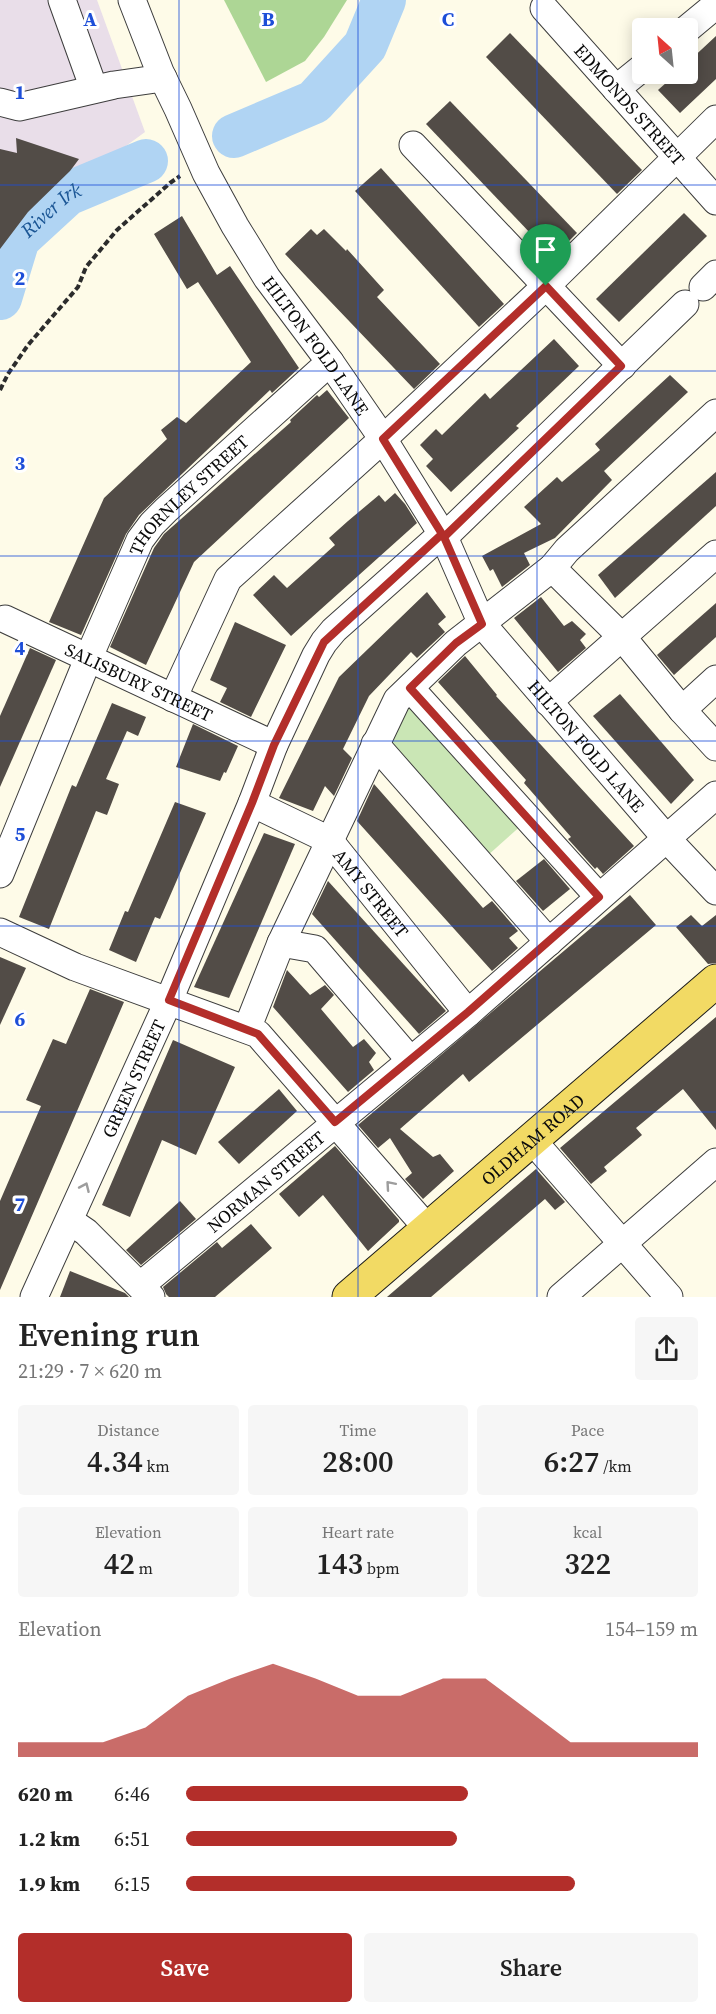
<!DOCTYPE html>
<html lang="en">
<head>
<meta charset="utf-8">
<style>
  :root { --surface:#fff; --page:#f6f6f6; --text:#222; --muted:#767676; --accent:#b32e2a }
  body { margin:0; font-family:"Source Serif 4",serif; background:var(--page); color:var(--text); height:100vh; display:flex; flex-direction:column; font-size:22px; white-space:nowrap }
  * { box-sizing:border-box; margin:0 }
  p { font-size:20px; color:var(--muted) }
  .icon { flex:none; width:33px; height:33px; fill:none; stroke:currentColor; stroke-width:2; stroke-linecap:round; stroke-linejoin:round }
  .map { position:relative; height:1297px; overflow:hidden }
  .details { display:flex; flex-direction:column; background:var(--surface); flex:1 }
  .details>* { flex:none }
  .needle { width:39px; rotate:333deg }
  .controls { position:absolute; left:632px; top:18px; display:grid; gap:12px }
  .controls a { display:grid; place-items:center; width:66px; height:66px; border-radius:6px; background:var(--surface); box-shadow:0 3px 15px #0003; font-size:30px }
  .pin { position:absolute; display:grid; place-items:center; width:51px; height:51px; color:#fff; margin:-62px -26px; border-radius:50% 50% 50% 0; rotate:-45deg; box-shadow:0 0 6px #0007 }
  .pin .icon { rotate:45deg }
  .round { display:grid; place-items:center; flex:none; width:63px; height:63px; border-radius:6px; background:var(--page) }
  .headline { display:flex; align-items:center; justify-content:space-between; height:102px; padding:0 18px }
  h1 { font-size:33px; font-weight:600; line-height:45px }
  .metrics { display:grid; grid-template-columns:repeat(3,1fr); gap:9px; height:102px; padding:6px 18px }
  .metrics div { display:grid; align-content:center; border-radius:6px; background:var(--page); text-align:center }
  .metrics b { font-size:30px; font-weight:600 }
  .metrics small { font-size:16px; font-weight:400 }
  .metrics p { font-size:16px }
  .chart { height:168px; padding:12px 18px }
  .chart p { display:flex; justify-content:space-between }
  .chart svg { width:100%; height:108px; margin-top:6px; fill:var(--accent); opacity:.7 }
  .action { display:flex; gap:12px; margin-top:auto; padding:12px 18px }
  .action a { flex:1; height:69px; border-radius:6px; background:var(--accent); color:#fff; font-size:24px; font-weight:600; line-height:69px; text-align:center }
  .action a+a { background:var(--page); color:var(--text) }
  ul { padding:0 18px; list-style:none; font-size:20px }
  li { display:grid; grid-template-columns:96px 72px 1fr; align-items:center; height:45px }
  li i { height:15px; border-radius:8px; background:var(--accent) }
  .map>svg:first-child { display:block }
  .industrial { fill:#e9dee9 }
  .green { fill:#cae6b5 }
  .forest { fill:#add695 }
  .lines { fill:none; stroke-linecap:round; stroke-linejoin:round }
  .river { stroke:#b0d4f3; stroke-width:44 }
  .building { fill:#524c47 }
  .minor-casing { stroke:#3d3d3d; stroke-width:29 }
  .major-casing { stroke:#1b1b1b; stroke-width:35 }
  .path { stroke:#2c2c2c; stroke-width:4; stroke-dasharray:6 3; stroke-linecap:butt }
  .minor { stroke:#fff; stroke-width:27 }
  .major { stroke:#f2da64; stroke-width:33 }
  .oneway { stroke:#9d9d9d }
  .route-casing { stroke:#fff; stroke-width:12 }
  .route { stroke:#b32e2a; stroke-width:8 }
  .grid { fill:none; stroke:#1d4ed8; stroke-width:1.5; stroke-opacity:0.55 }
  .labels { text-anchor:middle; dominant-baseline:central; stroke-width:6; stroke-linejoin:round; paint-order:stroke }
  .street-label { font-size:18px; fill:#0a0a0a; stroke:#fff }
  .water-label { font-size:20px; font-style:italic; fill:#1b5695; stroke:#fff }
  .grid-label { font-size:20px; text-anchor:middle; font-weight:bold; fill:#1d4ed8; stroke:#fff; stroke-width:6; stroke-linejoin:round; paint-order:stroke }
</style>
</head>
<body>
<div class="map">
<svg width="716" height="1297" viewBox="0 0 716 1297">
  <rect width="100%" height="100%" fill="#fefbe8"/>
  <path class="industrial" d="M 0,0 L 97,0 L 145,132 L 33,214 L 11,238 L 0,269 Z"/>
  <path class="green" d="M 403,707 L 420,709 L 524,823 L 487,856 L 382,741 Z"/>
  <path class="forest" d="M 224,0 L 347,0 L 324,37 L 305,61 L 266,82 Z"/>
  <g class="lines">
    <g class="river">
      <path d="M 234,136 L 314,102 L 365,46 L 384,0"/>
      <path id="s1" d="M 0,298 L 18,239 L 67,194 L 146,161"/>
    </g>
  </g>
  <g class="building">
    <path d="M 510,33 L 642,170 L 617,194 L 486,57 Z"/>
    <path d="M 716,36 L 716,79 L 680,113 L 658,90 L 676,74 L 687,74 L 687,63 Z"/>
    <path d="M 450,101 L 577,233 L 553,257 L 426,124 Z"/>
    <path d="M 16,138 L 79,159 L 70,171 L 28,212 L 0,249 L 0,149 L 17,153 Z"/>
    <path d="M 381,168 L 504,304 L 479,327 L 355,191 Z"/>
    <path d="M 684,213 L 707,236 L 619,322 L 596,299 Z"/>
    <path d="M 182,216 L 217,275 L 230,266 L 299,368 L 272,393 L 270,390 L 139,515 L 126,534 L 81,635 L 49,622 L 104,498 L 167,439 L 161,430 L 177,417 L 186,423 L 251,362 L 198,282 L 187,289 L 154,234 Z"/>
    <path d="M 311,229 L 317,235 L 324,229 L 346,251 L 347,249 L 384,290 L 377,297 L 440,364 L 414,389 L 285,254 Z"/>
    <path d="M 554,339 L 579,366 L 516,426 L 519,428 L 451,492 L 426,466 L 433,459 L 420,445 L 436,429 L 442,435 L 485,393 L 490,399 Z"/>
    <path d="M 670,375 L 688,392 L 604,471 L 612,480 L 555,538 L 524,553 L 530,565 L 502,587 L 493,569 L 490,571 L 482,556 L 541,524 L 524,507 L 557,477 L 562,482 L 600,450 L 595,444 Z"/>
    <path d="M 327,390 L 349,418 L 194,562 L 146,665 L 110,647 L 154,548 L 164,534 L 291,422 L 290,420 L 317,395 L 319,397 Z"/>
    <path d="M 716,472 L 716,506 L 615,598 L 598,575 Z"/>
    <path d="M 395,493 L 405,504 L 417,523 L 291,636 L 253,595 L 274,575 L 287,588 L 335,545 L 329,538 L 348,521 L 379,495 L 385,502 Z"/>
    <path d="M 427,592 L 446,617 L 438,624 L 445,632 L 417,658 L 411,652 L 369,696 L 343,749 L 352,758 L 334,796 L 325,786 L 313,811 L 279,798 L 339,677 Z"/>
    <path d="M 541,597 L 564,626 L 572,621 L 586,634 L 580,640 L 586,648 L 558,672 L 514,618 Z"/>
    <path d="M 716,603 L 716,637 L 674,675 L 657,655 Z"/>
    <path d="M 235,622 L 286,645 L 251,717 L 220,702 L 227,688 L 210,680 Z"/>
    <path d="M 30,648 L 56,660 L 0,787 L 0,716 Z"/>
    <path d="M 465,656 L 497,695 L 496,696 L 634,846 L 603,874 L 597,867 L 595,869 L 568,839 L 571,837 L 524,783 L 526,780 L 438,682 Z"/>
    <path d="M 620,694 L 694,780 L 671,804 L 593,716 Z"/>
    <path d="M 112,703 L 146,717 L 138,736 L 127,731 L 106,779 L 119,784 L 107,815 L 96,811 L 49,929 L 19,917 L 72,785 L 76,787 Z"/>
    <path d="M 193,724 L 238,746 L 226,773 L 224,772 L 220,781 L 176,767 Z"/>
    <path d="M 374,784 L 483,908 L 492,901 L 518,931 L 509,938 L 518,948 L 492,971 L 357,821 Z"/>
    <path d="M 175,802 L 206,813 L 160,919 L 155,917 L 136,962 L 109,950 L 125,911 L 128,912 Z"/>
    <path d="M 264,833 L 295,844 L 229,998 L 194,987 Z"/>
    <path d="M 544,859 L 570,889 L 543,911 L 516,881 Z"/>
    <path d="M 328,881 L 446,1011 L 419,1034 L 312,914 Z"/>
    <path d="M 630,895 L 656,925 L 469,1082 L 463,1074 L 400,1129 L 433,1157 L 440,1154 L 454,1171 L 423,1199 L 405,1179 L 412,1173 L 390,1138 L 378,1148 L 358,1125 Z"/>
    <path d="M 691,915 L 702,926 L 716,915 L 716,963 L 708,964 L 676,927 Z"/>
    <path d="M 0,957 L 26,968 L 0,1025 Z"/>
    <path d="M 287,970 L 310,995 L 325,985 L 334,995 L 321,1009 L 353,1047 L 364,1039 L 376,1053 L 369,1062 L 374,1070 L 348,1092 L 273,1007 Z"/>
    <path d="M 90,989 L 124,1002 L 0,1290 L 0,1201 L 41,1106 L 26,1100 L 53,1039 L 66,1044 Z"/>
    <path d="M 716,1017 L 716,1130 L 683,1089 L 636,1128 L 642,1135 L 604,1167 L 607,1171 L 591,1184 L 560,1148 Z"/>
    <path d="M 173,1040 L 235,1067 L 196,1155 L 162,1140 L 130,1217 L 102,1205 Z"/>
    <path d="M 279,1089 L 297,1111 L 239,1164 L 218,1142 Z"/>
    <path d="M 335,1146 L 399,1220 L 399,1222 L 368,1251 L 323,1195 L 299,1217 L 279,1194 Z"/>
    <path d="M 536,1169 L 565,1202 L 555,1210 L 545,1199 L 431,1297 L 387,1297 Z"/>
    <path d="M 180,1201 L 196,1219 L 141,1265 L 126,1250 Z"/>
    <path d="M 251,1224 L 272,1248 L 215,1297 L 169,1297 L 166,1294 L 163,1287 L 217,1242 L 222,1248 Z"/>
    <path d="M 70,1271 L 125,1293 L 129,1297 L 60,1297 Z"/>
  </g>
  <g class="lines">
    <g class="minor-casing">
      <g id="minor">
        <path d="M 62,0 L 94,89"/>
        <path id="s2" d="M 132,0 L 160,72 L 178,109 L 206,173 L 235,226 L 267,278 L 330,362 L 383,439 L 444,537 L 482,624 L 666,838 L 716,891"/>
        <path id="s3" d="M 544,8 L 716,201"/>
        <path d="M 687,29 L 716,5"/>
        <path d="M 616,89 L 642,68"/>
        <path d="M 0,102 L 19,107 L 114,85 L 163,78"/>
        <path d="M 413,145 L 622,366"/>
        <path d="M 703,287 L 716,274"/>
        <path d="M 444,537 L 685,304"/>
        <path d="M 552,568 L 622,637 L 682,710 L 716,747"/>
        <path id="s4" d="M 5,619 L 274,745"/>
        <path d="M 410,688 L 599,897"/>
        <path d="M 173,698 L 228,579 L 383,439 L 546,286 L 716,119"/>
        <path d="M 548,702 L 716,554"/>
        <path d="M 682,710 L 716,679"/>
        <path d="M 375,744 L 549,942"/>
        <path id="s5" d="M 252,803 L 329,840 L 468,1013"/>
        <path id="s6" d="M 0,874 L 88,659 L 140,540 L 152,524 L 166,510 L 330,362"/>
        <path d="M 0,932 L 75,967 L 258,1034 L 428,1229"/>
        <path d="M 281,943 L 315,949 L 410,1060"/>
        <path d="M 247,1029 L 281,943 L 397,700 L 456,643 L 552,568 L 567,550 L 716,413"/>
        <path d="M 532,1140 L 669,1297"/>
        <path d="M 70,1221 L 86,1232 L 151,1297"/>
        <path id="s7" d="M 141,1285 L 468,1013 L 716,795"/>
        <path id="s8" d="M 34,1297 L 169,1000 L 252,803 L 274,745 L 316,655 L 324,642 L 334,630 L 442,534"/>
        <path d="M 561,1297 L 716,1162"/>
      </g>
    </g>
    <g class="major-casing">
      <g id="major">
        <path id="s9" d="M 349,1297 L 716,981"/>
      </g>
    </g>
    <path class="path" d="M 0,390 L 8,374 L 28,345 L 78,287 L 86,267 L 117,230 L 170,183 L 180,176"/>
    <use href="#minor" class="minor"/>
    <use href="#major" class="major"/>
  </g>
  <defs><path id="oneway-chevron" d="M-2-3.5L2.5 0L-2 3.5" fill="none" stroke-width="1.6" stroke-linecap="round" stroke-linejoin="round" transform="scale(1.5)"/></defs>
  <g class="oneway">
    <use href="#oneway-chevron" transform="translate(390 1185) rotate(-131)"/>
    <use href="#oneway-chevron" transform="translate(85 1187) rotate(-66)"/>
  </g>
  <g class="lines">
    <g class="route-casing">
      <path id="route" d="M 546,286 L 621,366 L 444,537 L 482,624 L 456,643 L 410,688 L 599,897 L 468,1012 L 335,1122 L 258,1034 L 169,1000 L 252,803 L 274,745 L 324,642 L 442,534 L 383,439 Z"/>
    </g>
    <use href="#route" class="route"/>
  </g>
  <path class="grid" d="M 179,0 L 179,1297M 358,0 L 358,1297M 537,0 L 537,1297M 0,185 L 716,185M 0,371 L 716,371M 0,556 L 716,556M 0,741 L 716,741M 0,926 L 716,926M 0,1112 L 716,1112"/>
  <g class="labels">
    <g class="street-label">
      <text stroke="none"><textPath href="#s3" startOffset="129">EDMONDS STREET</textPath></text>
      <text stroke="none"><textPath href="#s2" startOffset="393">HILTON FOLD LANE</textPath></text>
      <text stroke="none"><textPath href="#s6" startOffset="428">THORNLEY STREET</textPath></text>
      <text stroke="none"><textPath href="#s4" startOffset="148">SALISBURY STREET</textPath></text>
      <text stroke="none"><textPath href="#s2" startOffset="879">HILTON FOLD LANE</textPath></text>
      <text stroke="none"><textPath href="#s5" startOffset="153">AMY STREET</textPath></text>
      <text stroke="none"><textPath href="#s8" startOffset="240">GREEN STREET</textPath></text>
      <text stroke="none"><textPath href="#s9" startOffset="242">OLDHAM ROAD</textPath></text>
      <text stroke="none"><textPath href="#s7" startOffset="162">NORMAN STREET</textPath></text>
    </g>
    <g class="water-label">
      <text stroke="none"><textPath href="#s1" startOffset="106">River Irk</textPath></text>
    </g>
  </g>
  <g class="grid-label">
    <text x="90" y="26">A</text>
    <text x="268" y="26">B</text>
    <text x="448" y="26">C</text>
    <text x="20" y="99">1</text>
    <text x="20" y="285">2</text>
    <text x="20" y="470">3</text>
    <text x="20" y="655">4</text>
    <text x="20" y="841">5</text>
    <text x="20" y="1026">6</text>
    <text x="20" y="1211">7</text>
  </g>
</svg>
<div class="controls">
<a><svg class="needle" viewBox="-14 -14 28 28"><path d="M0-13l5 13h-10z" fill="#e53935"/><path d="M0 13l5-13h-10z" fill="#767676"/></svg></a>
</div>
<div class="pin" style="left:546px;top:286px;background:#1e9e55"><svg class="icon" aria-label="arrive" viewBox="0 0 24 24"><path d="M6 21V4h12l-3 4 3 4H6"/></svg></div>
</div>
<section class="details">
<div class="headline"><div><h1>Evening run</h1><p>21:29 · 7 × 620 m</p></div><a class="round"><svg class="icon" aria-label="share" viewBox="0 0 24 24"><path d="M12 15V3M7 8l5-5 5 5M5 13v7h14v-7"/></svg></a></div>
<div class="metrics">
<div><p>Distance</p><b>4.34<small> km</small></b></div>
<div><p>Time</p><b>28:00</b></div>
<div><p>Pace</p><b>6:27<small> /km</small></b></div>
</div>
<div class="metrics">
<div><p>Elevation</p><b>42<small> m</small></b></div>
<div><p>Heart rate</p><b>143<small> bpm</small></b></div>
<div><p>kcal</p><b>322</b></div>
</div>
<div class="chart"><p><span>Elevation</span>154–159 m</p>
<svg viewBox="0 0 160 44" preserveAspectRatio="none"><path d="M0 44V38L10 38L20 38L30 32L40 19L50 12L60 6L70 12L80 19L90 19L100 12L110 12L120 25L130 38L140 38L150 38L160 38V44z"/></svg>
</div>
<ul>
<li><b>620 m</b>6:46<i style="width:55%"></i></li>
<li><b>1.2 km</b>6:51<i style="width:53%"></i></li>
<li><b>1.9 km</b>6:15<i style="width:76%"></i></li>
</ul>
<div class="action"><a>Save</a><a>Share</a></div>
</section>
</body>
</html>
